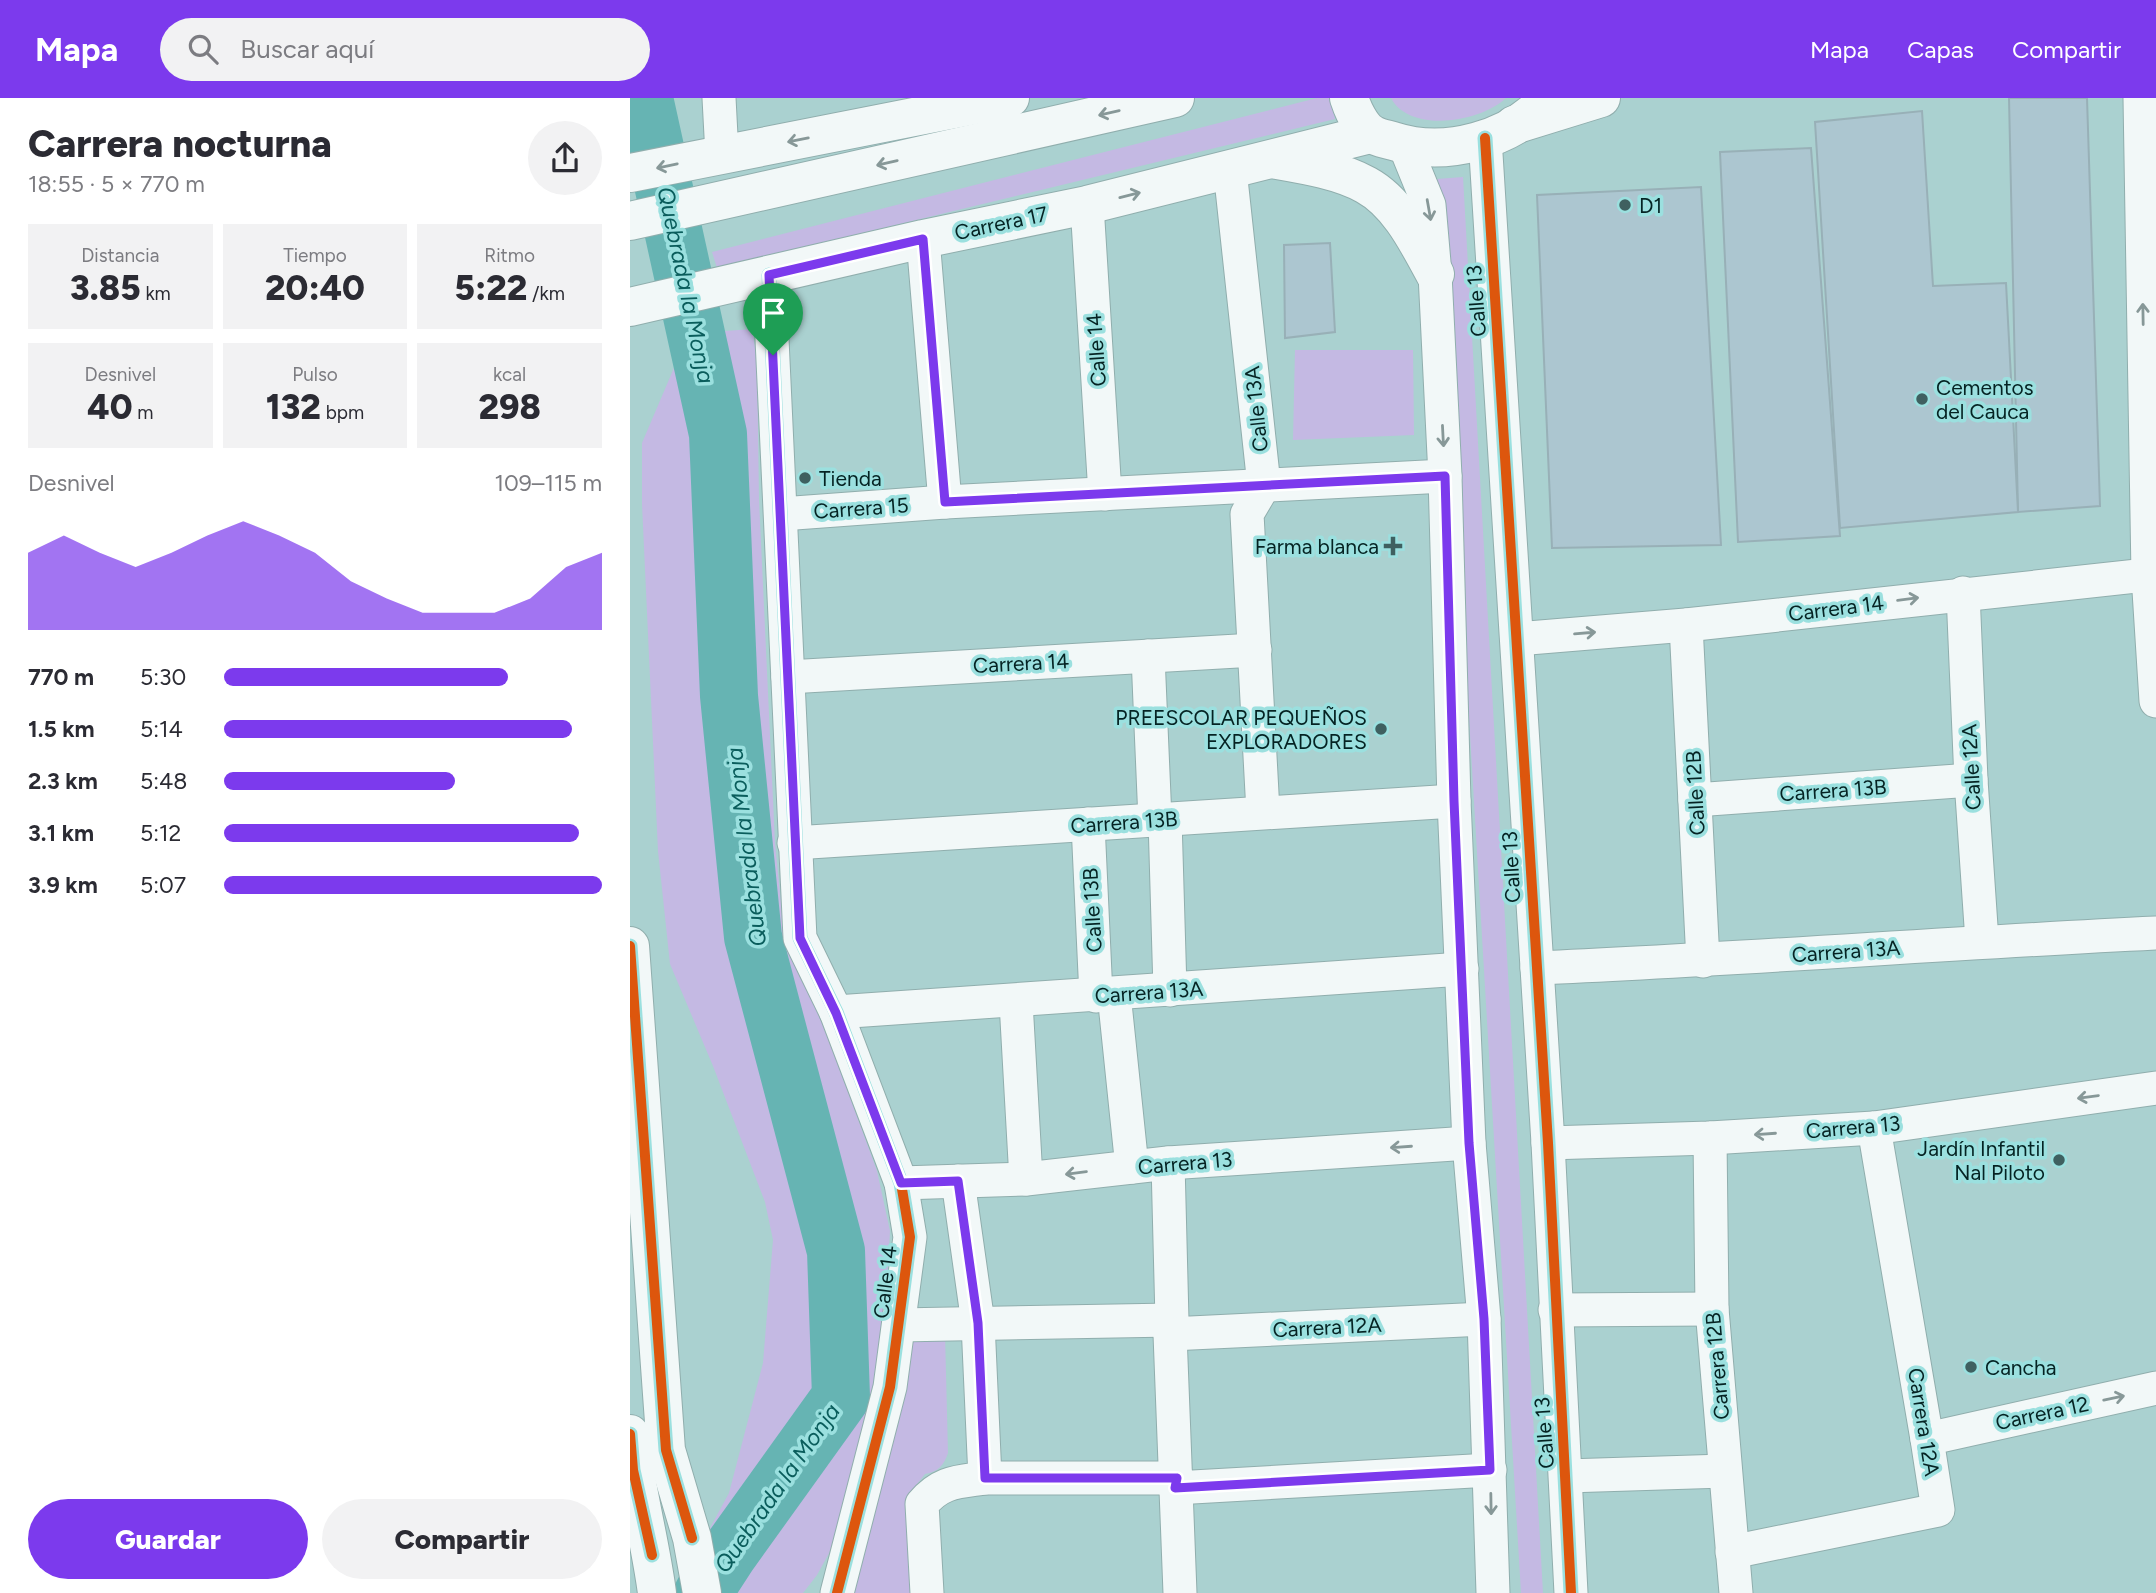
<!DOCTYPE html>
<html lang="es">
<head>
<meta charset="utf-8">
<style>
  :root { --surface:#fff; --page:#f2f2f3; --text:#2b2b33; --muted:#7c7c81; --accent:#7c3aed }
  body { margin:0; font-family:Figtree,sans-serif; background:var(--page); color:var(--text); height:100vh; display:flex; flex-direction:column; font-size:26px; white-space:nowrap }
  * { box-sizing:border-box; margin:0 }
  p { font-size:23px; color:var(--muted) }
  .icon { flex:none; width:38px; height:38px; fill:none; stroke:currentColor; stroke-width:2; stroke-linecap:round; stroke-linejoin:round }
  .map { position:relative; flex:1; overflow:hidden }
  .panel { display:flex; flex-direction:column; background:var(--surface); width:630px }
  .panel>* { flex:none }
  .pin { position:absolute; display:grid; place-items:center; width:60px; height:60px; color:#fff; margin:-72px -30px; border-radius:50% 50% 50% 0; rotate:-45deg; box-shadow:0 0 7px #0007 }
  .pin .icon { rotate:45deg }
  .round { display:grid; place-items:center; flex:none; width:74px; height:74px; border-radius:37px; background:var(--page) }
  .overview { display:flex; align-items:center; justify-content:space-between; height:119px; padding:0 28px }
  h1 { font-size:38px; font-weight:800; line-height:52px }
  .stats { display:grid; grid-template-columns:repeat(3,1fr); gap:10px; height:119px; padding:7px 28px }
  .stats div { display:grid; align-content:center; border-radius:0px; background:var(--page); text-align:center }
  .stats b { font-size:35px; font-weight:800 }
  .stats small { font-size:19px; font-weight:400 }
  .stats p { font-size:19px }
  .chart { height:196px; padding:14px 28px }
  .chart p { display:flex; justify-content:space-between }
  .chart svg { width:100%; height:126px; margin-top:7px; fill:var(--accent); opacity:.7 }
  .primary-button { display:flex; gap:14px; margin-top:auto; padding:14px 28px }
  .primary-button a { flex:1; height:80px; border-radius:42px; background:var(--accent); color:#fff; font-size:28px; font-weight:800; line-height:80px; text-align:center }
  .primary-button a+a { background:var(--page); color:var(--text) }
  ul { padding:0 28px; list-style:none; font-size:23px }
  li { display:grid; grid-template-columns:112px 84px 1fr; align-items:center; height:52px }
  li i { height:18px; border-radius:9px; background:var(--accent) }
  header { display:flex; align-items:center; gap:42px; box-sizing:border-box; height:98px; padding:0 35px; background:var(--accent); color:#fff }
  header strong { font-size:33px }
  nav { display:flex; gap:38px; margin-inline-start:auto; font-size:24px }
  .search { width:490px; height:63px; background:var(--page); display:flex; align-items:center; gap:18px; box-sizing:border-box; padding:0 24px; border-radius:38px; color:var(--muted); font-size:26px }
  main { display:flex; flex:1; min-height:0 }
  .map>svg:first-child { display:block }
  .green { fill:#c4b9e3 }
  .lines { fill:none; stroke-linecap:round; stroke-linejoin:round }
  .river { stroke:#66b4b3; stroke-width:58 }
  .building { fill:#acc6d0; stroke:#98b0b7; stroke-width:2 }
  .minor-casing { stroke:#90aead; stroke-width:35 }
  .secondary-casing { stroke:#90aead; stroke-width:40 }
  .primary-casing { stroke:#90aead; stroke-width:40 }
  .minor { stroke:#f2f8f8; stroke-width:33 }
  .secondary { stroke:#f2f8f8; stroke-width:38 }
  .primary { stroke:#f2f8f8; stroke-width:38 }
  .cycleway-casing { stroke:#9be0df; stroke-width:15 }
  .cycleway { stroke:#dd560d; stroke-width:10 }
  .oneway { stroke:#879898 }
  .route-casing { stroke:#fff; stroke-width:14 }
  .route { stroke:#7c3aed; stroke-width:9 }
  .poi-dot { fill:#3f6060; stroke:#9be0df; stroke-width:2.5 }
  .labels { text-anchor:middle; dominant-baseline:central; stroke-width:7; stroke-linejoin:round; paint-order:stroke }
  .poi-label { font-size:21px; fill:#052323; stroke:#9be0df; text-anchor:start }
  .street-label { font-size:21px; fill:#052323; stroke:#9be0df }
  .water-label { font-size:23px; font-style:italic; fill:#0a5d5c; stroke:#9be0df }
</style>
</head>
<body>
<header>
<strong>Mapa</strong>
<div class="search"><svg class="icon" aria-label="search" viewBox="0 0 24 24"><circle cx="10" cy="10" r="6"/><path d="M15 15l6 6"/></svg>Buscar aquí</div>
<nav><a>Mapa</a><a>Capas</a><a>Compartir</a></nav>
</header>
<main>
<section class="panel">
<div class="overview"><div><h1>Carrera nocturna</h1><p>18:55 · 5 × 770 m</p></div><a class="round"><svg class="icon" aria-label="share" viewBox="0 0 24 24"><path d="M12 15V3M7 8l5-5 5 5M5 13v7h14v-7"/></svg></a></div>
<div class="stats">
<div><p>Distancia</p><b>3.85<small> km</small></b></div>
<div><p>Tiempo</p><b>20:40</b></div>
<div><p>Ritmo</p><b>5:22<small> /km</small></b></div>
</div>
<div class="stats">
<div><p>Desnivel</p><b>40<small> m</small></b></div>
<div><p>Pulso</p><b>132<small> bpm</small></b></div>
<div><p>kcal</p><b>298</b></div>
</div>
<div class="chart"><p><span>Desnivel</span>109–115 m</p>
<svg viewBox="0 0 160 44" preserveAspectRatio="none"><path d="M0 44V17L10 11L20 17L30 22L40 17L50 11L60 6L70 11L80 17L90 27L100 33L110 38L120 38L130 38L140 33L150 22L160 17V44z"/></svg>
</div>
<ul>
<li><b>770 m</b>5:30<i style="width:75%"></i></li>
<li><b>1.5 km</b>5:14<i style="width:92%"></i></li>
<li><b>2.3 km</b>5:48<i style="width:61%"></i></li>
<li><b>3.1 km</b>5:12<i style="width:94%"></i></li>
<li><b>3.9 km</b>5:07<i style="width:100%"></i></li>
</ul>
<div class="primary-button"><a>Guardar</a><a>Compartir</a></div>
</section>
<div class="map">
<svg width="1526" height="1495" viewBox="0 0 1526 1495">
  <rect width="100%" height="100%" fill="#aad1d0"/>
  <g class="green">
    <path d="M 687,0 L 700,0 L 705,21 L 87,170 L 82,154 Z"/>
    <path d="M 761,0 L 876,0 C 851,24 780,36 761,0 Z"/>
    <path d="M 833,79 L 913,1495 L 891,1495 L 807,81 Z"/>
    <path d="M 122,231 L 127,262 L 129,402 L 145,745 L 154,835 L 192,923 L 247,1073 L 260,1133 L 251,1284 L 209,1437 L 187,1477 L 173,1495 L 93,1495 L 80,1430 L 99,1395 L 133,1265 L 143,1142 L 135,1104 L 83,968 L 40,866 L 28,753 L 12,406 L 12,345 L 52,251 L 82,234 Z"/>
    <path d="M 665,252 L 783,252 L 784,337 L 663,342 Z"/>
    <path d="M 315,1236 L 318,1355 C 314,1367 308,1374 295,1376 L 284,1390 L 290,1495 L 209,1495 L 279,1244 Z"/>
  </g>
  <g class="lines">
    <path class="river" d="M 14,0 L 88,336 L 99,598 L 123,839 L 206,1153 L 211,1299 L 99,1455 L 73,1495"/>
  </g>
  <g class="building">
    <path d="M 1379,0 L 1457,0 L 1470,408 L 1388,414 Z"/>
    <path d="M 1292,13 L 1303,188 L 1376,185 L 1388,414 L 1210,430 L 1185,24 Z"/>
    <path d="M 1181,50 L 1210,438 L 1108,444 L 1090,54 Z"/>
    <path d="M 1071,89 L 1091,447 L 922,450 L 907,97 Z"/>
    <path d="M 700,145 L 705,234 L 655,240 L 654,147 Z"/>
  </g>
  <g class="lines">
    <g class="minor-casing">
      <g id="minor">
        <path d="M 89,0 L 92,57"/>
        <path d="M 1510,0 L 1518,477 L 1526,603"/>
        <path d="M 855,40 L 918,1045 L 941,1495"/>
        <path d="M 775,48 L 799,107 L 805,176 L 815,378 L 824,703 L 839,1045 L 854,1221 L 863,1495"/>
        <path d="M 600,72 L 634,387 L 617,416 L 633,714"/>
        <path d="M 457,107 L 475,396"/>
        <path d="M 293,141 L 315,404"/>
        <path d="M 139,177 L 170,840 L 206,914 L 271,1085 L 280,1139 L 260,1289 L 207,1495"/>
        <path d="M 151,416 L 315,404 L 815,378"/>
        <path d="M 1333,495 L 1341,682 L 1352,843"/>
        <path d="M 1056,527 L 1073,863"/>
        <path d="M 887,541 L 1056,527 L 1526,476"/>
        <path d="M 518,558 L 525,722"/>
        <path d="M 158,579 L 625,552"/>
        <path d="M 1065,702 L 1341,682"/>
        <path d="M 535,721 L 540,892"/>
        <path d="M 458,726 L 466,898"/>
        <path d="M 164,745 L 824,703"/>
        <path d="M 907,870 C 1113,861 1319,845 1526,835"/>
        <path d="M 484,896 L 502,1069"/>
        <path d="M 386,904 L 396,1081"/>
        <path d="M 206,914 L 832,871"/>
        <path d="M 1080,1040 L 1082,1211 L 1106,1495"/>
        <path d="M 918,1045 L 1080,1040 L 1244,1030 L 1526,990"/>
        <path d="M 538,1065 L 542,1222 L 540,1236 L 550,1495"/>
        <path d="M 271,1085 L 396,1081 L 538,1065 L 839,1045"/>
        <path d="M 925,1212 L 1082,1211"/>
        <path d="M 269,1227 L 542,1222"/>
        <path d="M 540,1236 L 854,1221"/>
        <path d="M 1297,1341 L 1526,1290"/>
        <path d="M 936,1378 L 1095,1373"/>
        <path d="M 355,1380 L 547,1380"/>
        <path d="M 545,1390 L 860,1372"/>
        <path d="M 1102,1454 L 1308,1412 L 1297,1341 L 1244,1030"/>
        <path d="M 297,1495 L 292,1406 C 311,1383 328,1384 355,1380 L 348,1225 L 328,1083"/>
      </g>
    </g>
    <g class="secondary-casing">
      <g id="secondary">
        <path d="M 884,27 L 971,0"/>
        <path d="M 0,75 L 380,0"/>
        <path d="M 0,848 L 36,1352 L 62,1440 L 72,1495"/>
        <path d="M 0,1336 C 5,1390 20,1441 27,1495"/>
      </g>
    </g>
    <g class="primary-casing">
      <g id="primary">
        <path d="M 719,0 C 723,12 731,30 742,36 C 748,40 756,41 763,43 C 815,60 882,42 918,0"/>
        <path d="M 647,62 C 676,67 711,73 736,87 C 769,105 788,145 805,176"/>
        <path d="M 0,123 L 545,0"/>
        <path d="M 0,209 L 293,141 L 457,107 L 740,36"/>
      </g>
    </g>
    <use href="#minor" class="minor"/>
    <use href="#secondary" class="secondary"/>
    <use href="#primary" class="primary"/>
    <g class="cycleway-casing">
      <g id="cycleway">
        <path d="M 855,40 L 918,1045 L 941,1495"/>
        <path d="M 139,177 L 170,840 L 206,914 L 271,1085 L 280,1139 L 260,1289 L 207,1495"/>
        <path d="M 0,848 L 36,1352 L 62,1440"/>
        <path d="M 0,1336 L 3,1372 L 22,1457"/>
      </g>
    </g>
    <use href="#cycleway" class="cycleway"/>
  </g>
  <defs><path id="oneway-shaft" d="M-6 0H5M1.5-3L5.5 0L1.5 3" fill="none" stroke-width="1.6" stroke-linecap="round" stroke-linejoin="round" transform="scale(1.75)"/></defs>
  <g class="oneway">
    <use href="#oneway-shaft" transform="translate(479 15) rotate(167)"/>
    <use href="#oneway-shaft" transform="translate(168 42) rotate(169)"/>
    <use href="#oneway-shaft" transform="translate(257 65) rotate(167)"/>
    <use href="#oneway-shaft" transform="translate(37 68) rotate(168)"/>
    <use href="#oneway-shaft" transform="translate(500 97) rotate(-14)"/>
    <use href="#oneway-shaft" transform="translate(799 112) rotate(80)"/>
    <use href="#oneway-shaft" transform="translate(1513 216) rotate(-91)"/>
    <use href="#oneway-shaft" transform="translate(813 338) rotate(87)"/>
    <use href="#oneway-shaft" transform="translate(1278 501) rotate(-7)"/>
    <use href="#oneway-shaft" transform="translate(955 535) rotate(-5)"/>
    <use href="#oneway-shaft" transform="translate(1458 999) rotate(172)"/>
    <use href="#oneway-shaft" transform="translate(1135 1036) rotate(176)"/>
    <use href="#oneway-shaft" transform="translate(771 1049) rotate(176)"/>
    <use href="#oneway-shaft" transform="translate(446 1075) rotate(173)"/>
    <use href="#oneway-shaft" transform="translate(1484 1300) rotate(-12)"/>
    <use href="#oneway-shaft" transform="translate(861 1406) rotate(89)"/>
  </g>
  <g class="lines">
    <g class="route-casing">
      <path id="route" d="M 293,141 L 315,404 L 815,378 L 824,703 L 839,1045 L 854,1221 L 860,1372 L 545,1390 L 547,1380 L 355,1380 L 348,1225 L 328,1083 L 271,1085 L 206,915 L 170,840 L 139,177 Z"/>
    </g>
    <use href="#route" class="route"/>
  </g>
  <g class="poi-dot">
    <circle cx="995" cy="107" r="7"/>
    <circle cx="1292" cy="301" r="7"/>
    <circle cx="175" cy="380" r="7"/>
    <path d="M759.5 437.5h7v7h7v7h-7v7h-7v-7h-7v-7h7z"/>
    <circle cx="751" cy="631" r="7"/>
    <circle cx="1429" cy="1062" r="7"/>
    <circle cx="1341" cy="1269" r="7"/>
  </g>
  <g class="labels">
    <g class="poi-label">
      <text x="1009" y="107">D1</text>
      <text x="1306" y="289">Cementos<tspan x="1306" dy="24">del Cauca</tspan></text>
      <text x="189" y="380">Tienda</text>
      <text x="749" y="448" text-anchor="end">Farma blanca</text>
      <text x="737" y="619" text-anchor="end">PREESCOLAR PEQUEÑOS<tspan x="737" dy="24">EXPLORADORES</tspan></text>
      <text x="1415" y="1050" text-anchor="end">Jardín Infantil<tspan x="1415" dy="24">Nal Piloto</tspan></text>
      <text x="1355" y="1269">Cancha</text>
    </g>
    <g class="street-label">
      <text transform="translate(371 125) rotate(-12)">Carrera 17</text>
      <text transform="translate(846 203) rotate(-94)">Calle 13</text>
      <text transform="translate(466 252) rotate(-94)">Calle 14</text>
      <text transform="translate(626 311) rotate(-96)">Calle 13A</text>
      <text transform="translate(231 410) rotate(-4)">Carrera 15</text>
      <text transform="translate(1206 510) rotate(-7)">Carrera 14</text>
      <text transform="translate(391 565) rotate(-3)">Carrera 14</text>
      <text transform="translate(1341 669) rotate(-93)">Calle 12A</text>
      <text transform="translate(1203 692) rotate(-4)">Carrera 13B</text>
      <text transform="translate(1065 695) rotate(-93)">Calle 12B</text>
      <text transform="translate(494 724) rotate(-4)">Carrera 13B</text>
      <text transform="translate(881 769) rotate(-93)">Calle 13</text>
      <text transform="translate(462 812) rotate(-93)">Calle 13B</text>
      <text transform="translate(1216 853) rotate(-4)">Carrera 13A</text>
      <text transform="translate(519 894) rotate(-4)">Carrera 13A</text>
      <text transform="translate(1223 1029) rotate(-5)">Carrera 13</text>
      <text transform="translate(555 1065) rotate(-5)">Carrera 13</text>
      <text transform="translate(255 1184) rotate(-83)">Calle 14</text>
      <text transform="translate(697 1229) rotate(-3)">Carrera 12A</text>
      <text transform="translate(1087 1268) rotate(-95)">Carrera 12B</text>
      <text transform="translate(1412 1315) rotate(-12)">Carrera 12</text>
      <text transform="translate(1294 1324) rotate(81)">Carrera 12A</text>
      <text transform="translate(914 1335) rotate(-94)">Calle 13</text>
    </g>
    <g class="water-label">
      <text transform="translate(56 187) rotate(78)">Quebrada la Monja</text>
      <text transform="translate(116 749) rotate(-97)">Quebrada la Monja</text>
      <text transform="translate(147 1390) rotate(-55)">Quebrada la Monja</text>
    </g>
  </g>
</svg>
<div class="pin" style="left:143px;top:257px;background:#1e9e55"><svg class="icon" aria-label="arrive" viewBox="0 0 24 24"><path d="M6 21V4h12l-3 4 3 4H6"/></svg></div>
</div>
</main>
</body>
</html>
